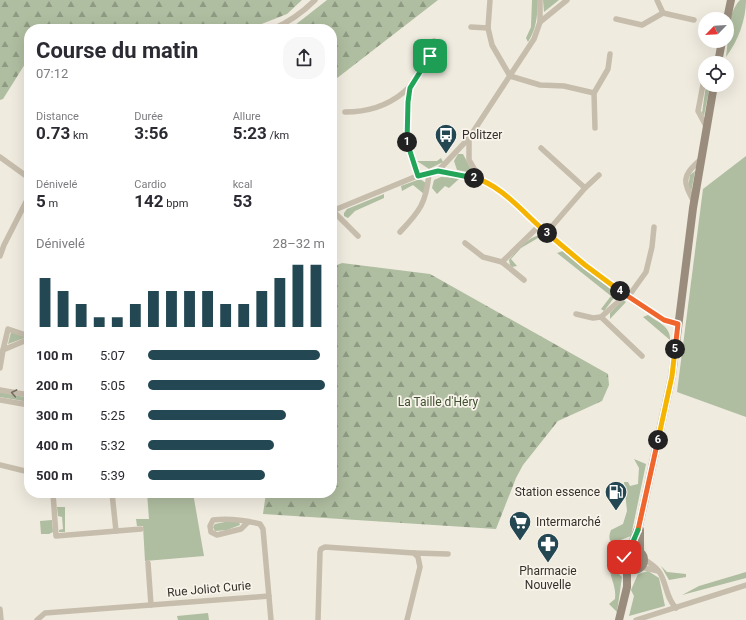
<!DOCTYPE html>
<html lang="fr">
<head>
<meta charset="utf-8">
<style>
  :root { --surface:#fff; --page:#f7f7f7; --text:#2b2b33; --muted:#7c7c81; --accent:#244853 }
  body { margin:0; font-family:Roboto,sans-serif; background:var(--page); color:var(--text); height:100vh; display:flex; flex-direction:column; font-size:15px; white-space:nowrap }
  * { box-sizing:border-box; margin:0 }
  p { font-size:13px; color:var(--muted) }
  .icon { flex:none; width:22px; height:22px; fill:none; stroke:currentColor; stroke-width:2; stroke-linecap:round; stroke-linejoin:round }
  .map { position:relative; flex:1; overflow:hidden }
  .side { position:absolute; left:24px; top:24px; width:313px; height:474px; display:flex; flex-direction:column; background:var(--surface); border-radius:16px; box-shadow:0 4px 16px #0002 }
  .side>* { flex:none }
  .needle { width:26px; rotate:245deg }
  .buttons { position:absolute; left:698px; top:12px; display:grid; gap:8px }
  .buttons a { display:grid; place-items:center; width:36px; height:36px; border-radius:50%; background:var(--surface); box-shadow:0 4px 16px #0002; font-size:20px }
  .pin { position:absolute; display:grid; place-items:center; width:34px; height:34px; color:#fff; margin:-17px; border-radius:8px; box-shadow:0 2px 6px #0006 }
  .km { position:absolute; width:20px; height:20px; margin:-10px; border-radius:50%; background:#222; color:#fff; font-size:11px; line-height:20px; text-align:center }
  .round { display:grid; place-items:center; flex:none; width:42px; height:42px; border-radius:16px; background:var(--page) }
  .headline { display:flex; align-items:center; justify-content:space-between; height:68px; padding:0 12px }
  h1 { font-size:22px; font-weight:700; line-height:30px }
  .metrics { display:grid; grid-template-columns:repeat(3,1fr); gap:6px; height:68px; padding:4px 12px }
  .metrics div { display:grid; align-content:center }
  .metrics b { font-size:17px; font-weight:700 }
  .metrics small { font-size:11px; font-weight:400 }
  .metrics p { font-size:11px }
  .chart { height:112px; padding:8px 12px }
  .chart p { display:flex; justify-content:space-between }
  .chart svg { width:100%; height:72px; margin-top:4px; stroke:var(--accent); stroke-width:6 }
  ul { padding:0 12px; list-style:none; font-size:13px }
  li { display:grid; grid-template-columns:64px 48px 1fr; align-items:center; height:30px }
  li i { height:10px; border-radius:5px; background:var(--accent) }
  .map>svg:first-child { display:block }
  .green { fill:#afbda0 }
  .forest { fill:url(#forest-firs) }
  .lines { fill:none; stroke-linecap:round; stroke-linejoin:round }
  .street { stroke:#c7bdac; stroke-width:5.5 }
  .secondary { stroke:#9a8d7d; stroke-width:8 }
  .oneway { stroke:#776f64 }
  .split-1-casing { stroke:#fff; stroke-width:8 }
  .split-2-casing { stroke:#fff; stroke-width:8 }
  .split-3-casing { stroke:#fff; stroke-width:8 }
  .split-4-casing { stroke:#fff; stroke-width:8 }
  .split-5-casing { stroke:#fff; stroke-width:8 }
  .split-6-casing { stroke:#fff; stroke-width:8 }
  .split-7-casing { stroke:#fff; stroke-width:8 }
  .split-8-casing { stroke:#fff; stroke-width:8 }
  .split-1 { stroke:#22a559; stroke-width:5 }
  .split-2 { stroke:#22a559; stroke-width:5 }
  .split-3 { stroke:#f5b400; stroke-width:5 }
  .split-4 { stroke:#f5b400; stroke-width:5 }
  .split-5 { stroke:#f0652b; stroke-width:5 }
  .split-6 { stroke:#f5b400; stroke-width:5 }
  .split-7 { stroke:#f0652b; stroke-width:5 }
  .split-8 { stroke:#22a559; stroke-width:5 }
  .labels { text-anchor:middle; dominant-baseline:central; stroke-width:3.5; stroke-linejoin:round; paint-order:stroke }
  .poi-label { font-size:12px; fill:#36302a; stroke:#f8f4eb; text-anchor:start }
  .park-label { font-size:12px; fill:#405130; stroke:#f8f4eb }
  .street-label { font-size:12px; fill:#36302a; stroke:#f8f4eb }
</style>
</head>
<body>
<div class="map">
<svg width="746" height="620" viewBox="0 0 746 620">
  <defs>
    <pattern id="forest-firs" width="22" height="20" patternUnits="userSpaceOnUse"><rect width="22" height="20" fill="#afbda0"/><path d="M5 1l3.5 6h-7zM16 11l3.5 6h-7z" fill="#8f9a83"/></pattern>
  </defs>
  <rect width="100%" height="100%" fill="#f0ebdf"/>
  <g class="green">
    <path d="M 532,0 L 538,0 C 537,16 537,28 528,42 L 526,38 L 531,27 Z"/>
    <path d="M 543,0 L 559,0 L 544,12 Z"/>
    <path d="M 740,0 L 746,0 C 746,20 738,41 726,57 C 729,39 727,13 740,0 Z"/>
    <path d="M 706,85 L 710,85 L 704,116 L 702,113 Z"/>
    <path d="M 458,154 L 463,154 L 473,173 L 457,170 L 454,161 Z"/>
    <path d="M 746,156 L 746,417 L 677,392 L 703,189 Z"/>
    <path d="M 441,158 L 443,162 L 429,169 L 417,161 L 437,161 Z"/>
    <path d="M 695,171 L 691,193 L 688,187 L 690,175 Z"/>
    <path d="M 441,177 L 460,178 L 449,188 L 445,186 L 437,194 L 432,188 L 434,180 Z"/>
    <path d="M 420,179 L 426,183 L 424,194 L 413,185 L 402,191 L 401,186 Z"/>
    <path d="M 384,194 L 384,198 L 355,211 L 348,218 L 344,216 L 344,213 L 347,209 Z"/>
    <path d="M 540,235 L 546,238 L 544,241 L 538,238 L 521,248 L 511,259 L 517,266 L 512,267 L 510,265 L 509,260 C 517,250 527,238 540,235 Z"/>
    <path d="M 563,251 L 617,294 L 604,311 L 601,309 L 611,296 L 557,253 Z"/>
    <path d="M 623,300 L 626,302 L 610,319 L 610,313 Z"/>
    <path d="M 648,315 C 657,322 671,326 670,340 L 643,317 Z"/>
    <path d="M 11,332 L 27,337 L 8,344 Z"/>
    <path d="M 0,392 L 29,398 L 29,402 L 0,397 Z"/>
    <path d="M 634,459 L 646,464 L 631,536 L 618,541 L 615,547 C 609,541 608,538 611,530 L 623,524 L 627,511 L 624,482 L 628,482 L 630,486 L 638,484 L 639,468 Z"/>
    <path d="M 147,493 L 193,493 L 204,556 L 145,561 L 143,526 L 137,526 L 136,519 L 149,519 Z"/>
    <path d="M 57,507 L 65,507 L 65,532 L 59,532 L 59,530 L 63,529 L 62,517 L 58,516 Z"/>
    <path d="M 52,520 L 53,532 L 49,534 L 41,534 L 40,521 Z"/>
    <path d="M 230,521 L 239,522 L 240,525 L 227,530 L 215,531 L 213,527 L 215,524 Z"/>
    <circle cx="634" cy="560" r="5.5"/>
    <path d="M 613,562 L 616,571 L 622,577 L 617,612 L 609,604 L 615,599 C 617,587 609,576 609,564 Z"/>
    <path d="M 661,566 L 667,572 L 686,574 L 686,577 L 669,580 Z"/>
    <path d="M 648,571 L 659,578 L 665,606 L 629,616 L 634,596 L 631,590 L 638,574 Z"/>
    <path d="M 746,572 L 746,578 L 682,595 L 699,586 Z"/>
    <path d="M 208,613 L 209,620 L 178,620 L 177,616 Z"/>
  </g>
  <g class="forest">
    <path d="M 0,0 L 302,0 L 287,14 L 249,29 L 29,29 L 29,64 L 25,64 L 3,99 L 0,100 Z"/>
    <path d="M 327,0 L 438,0 L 332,82 L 332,29 L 290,29 Z"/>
    <path d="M 342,263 L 430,274 L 608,374 L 609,385 L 602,401 L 558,421 L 523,465 L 516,478 L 496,529 L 263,514 L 266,493 L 332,493 L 332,267 Z"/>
  </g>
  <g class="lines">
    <g class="street">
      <path d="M 490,0 L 488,28 L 492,45 L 510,76 L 540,85 L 564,86 L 594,93"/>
      <path d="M 657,0 L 663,13 L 694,20"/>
      <path d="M 616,19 L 642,25 L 663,13"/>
      <path d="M 540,22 L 567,0"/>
      <path d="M 471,27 L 488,28"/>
      <path d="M 273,29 C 289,22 303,12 315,0"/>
      <path d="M 705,74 L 698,111 L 706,126"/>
      <path d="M 410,88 L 408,102 L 407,143 L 417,176"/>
      <path d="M 345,112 C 391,112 422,86 434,41"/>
      <path d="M 595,128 L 594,93 L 608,69 L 610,54"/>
      <path d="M 469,138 L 469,160 L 480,179"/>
      <path d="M 541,148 L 585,188"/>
      <path d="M 0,157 L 29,178"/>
      <path d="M 438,171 L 480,179 L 498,190 L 585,265 L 628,297 L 664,319 L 678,324"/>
      <path d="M 694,202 C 683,181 681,177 700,160"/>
      <path d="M 332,211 L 417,176 L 438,171 L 469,138 L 534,39 L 540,22 L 540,0"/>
      <path d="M 333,211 L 358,236"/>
      <path d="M 400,232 C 420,211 426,203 429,174"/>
      <path d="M 547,232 L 585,188 L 599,175"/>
      <path d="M 465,243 L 483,257 L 502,262 L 524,280"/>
      <path d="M 0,256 L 4,245 L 29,196"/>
      <path d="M 502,262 L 539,226"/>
      <path d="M 628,297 L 646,272 L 652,247 L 654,227"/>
      <path d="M 576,314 L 593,318 L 601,317 L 642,356"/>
      <path d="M 601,317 L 626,295"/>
      <path d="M 3,350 L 8,329 L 29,336"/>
      <path d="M 0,368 L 3,350 L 29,339"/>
      <path d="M 0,390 L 29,395"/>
      <path d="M 0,400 L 29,405"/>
      <path d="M 0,465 L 29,472"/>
      <path d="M 53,493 L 56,536 L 141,529"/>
      <path d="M 112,493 L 116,531"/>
      <path d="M 248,522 L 241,529 L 217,535 L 211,532 L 210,526 L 213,520 C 229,518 244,520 260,524 L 263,529 L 271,620"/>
      <path d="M 414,553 L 448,554"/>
      <path d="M 644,559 C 649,563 656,566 660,573 C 667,585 666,598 676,608"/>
      <path d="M 148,563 L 151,605"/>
      <path d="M 641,567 L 658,571"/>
      <path d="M 0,609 L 1,620"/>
      <path d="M 37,620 L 45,613 L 269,596"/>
      <path d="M 318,620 L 320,552 L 321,549 L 325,547 L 414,553 L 418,557 L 420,567 L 407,620"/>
      <path d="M 636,620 L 746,585"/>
    </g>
    <g class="secondary">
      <path d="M 727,19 L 731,0"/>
      <path d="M 718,63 L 722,41"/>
      <path d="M 640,530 L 640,553"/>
      <circle cx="634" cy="560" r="10"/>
      <path d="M 629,551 L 639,526 L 672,376 L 693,208 L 714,85"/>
      <path d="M 619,620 L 627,587 L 627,567"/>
    </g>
  </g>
  <defs><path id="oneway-chevron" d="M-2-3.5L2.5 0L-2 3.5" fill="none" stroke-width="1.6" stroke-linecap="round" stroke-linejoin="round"/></defs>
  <use class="oneway" href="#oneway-chevron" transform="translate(14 393) rotate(-169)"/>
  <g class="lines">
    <g class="split-1-casing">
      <path id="split-1" d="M 407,142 L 408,102 L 410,88 L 430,56"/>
    </g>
    <g class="split-2-casing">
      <path id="split-2" d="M 407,142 L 418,176 L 438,171 L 474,178"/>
    </g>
    <g class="split-3-casing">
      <path id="split-3" d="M 474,178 C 501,184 526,216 547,233"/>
    </g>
    <g class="split-4-casing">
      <path id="split-4" d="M 547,233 L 585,265 L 620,291"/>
    </g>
    <g class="split-5-casing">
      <path id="split-5" d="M 620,291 L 664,320 L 678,324 L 675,349"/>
    </g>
    <g class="split-6-casing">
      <path id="split-6" d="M 658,440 L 672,376 L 675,349"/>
    </g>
    <g class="split-7-casing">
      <path id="split-7" d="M 638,530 L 658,440"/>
    </g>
    <g class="split-8-casing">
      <path id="split-8" d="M 624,557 L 629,551 L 638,530"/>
    </g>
    <use href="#split-1" class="split-1"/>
    <use href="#split-2" class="split-2"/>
    <use href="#split-3" class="split-3"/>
    <use href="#split-4" class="split-4"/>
    <use href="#split-5" class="split-5"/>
    <use href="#split-6" class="split-6"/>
    <use href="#split-7" class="split-7"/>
    <use href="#split-8" class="split-8"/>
  </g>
  <defs>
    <g id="bus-pin" transform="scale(1.15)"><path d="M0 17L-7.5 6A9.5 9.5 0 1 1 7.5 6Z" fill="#244853" stroke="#f8f4eb"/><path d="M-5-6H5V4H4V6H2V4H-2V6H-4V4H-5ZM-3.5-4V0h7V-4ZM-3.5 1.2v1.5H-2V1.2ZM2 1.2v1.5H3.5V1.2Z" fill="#fff"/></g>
    <g id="fuel-pin" transform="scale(1.15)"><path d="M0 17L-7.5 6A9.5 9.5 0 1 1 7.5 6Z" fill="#244853" stroke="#f8f4eb"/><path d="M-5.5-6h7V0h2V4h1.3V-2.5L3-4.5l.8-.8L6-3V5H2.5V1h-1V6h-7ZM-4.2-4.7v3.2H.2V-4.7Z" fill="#fff"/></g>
    <g id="supermarket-pin" transform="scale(1.15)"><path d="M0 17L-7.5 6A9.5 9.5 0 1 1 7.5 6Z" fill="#244853" stroke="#f8f4eb"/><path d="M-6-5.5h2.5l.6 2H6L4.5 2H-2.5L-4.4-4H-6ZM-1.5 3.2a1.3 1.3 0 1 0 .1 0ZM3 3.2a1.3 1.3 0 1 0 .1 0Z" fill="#fff"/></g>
    <g id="pharmacy-pin" transform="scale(1.15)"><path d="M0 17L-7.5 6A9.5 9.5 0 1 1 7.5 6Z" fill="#244853" stroke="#f8f4eb"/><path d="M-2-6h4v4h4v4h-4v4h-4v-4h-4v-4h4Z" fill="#fff"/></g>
  </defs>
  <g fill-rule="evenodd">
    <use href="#bus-pin" x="446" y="135"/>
    <use href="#fuel-pin" x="616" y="492"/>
    <use href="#supermarket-pin" x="520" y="522"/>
    <use href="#pharmacy-pin" x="548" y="544"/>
  </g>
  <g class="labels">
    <g class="poi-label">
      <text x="462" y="135">Politzer</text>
      <text x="600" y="492" text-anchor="end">Station essence</text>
      <text x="536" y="522">Intermarché</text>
      <text x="548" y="571" text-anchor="middle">Pharmacie<tspan x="548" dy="14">Nouvelle</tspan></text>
    </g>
    <g class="park-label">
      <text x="438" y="402">La Taille d'Héry</text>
    </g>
    <g class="street-label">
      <text transform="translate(209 589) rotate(-5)">Rue Joliot Curie</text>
    </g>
  </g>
</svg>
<div class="buttons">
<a><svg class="needle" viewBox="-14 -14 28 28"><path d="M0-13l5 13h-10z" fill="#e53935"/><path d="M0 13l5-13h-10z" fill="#7c7c81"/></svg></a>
<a><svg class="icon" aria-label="locate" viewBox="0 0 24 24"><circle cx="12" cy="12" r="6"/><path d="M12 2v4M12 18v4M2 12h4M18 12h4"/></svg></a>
</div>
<div class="pin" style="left:430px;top:56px;background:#1e9e55"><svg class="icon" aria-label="arrive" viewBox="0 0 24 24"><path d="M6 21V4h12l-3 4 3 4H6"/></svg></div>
<div class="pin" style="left:624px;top:557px;background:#d93025"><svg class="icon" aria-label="check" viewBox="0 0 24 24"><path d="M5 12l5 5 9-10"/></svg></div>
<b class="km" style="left:407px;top:142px">1</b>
<b class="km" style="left:474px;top:178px">2</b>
<b class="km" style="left:547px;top:233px">3</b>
<b class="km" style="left:620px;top:291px">4</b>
<b class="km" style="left:675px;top:349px">5</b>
<b class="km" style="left:658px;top:440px">6</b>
<section class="side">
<div class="headline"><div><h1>Course du matin</h1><p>07:12</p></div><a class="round"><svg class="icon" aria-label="share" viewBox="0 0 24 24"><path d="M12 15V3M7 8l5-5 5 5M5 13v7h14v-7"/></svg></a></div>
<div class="metrics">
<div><p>Distance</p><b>0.73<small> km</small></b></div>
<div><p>Durée</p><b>3:56</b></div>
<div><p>Allure</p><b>5:23<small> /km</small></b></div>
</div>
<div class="metrics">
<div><p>Dénivelé</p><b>5<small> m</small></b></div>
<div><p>Cardio</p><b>142<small> bpm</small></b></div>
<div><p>kcal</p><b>53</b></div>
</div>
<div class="chart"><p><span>Dénivelé</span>28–32 m</p>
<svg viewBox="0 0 160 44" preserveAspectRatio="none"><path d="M5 44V14M15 44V22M25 44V30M35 44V38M45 44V38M55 44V30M65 44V22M75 44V22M85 44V22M95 44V22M105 44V30M115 44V30M125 44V22M135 44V14M145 44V6M155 44V6"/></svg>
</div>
<ul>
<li><b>100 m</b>5:07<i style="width:97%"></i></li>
<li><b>200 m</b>5:05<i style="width:100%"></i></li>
<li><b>300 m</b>5:25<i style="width:78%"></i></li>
<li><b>400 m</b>5:32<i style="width:71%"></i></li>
<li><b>500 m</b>5:39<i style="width:66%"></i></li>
</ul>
</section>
</div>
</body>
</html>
